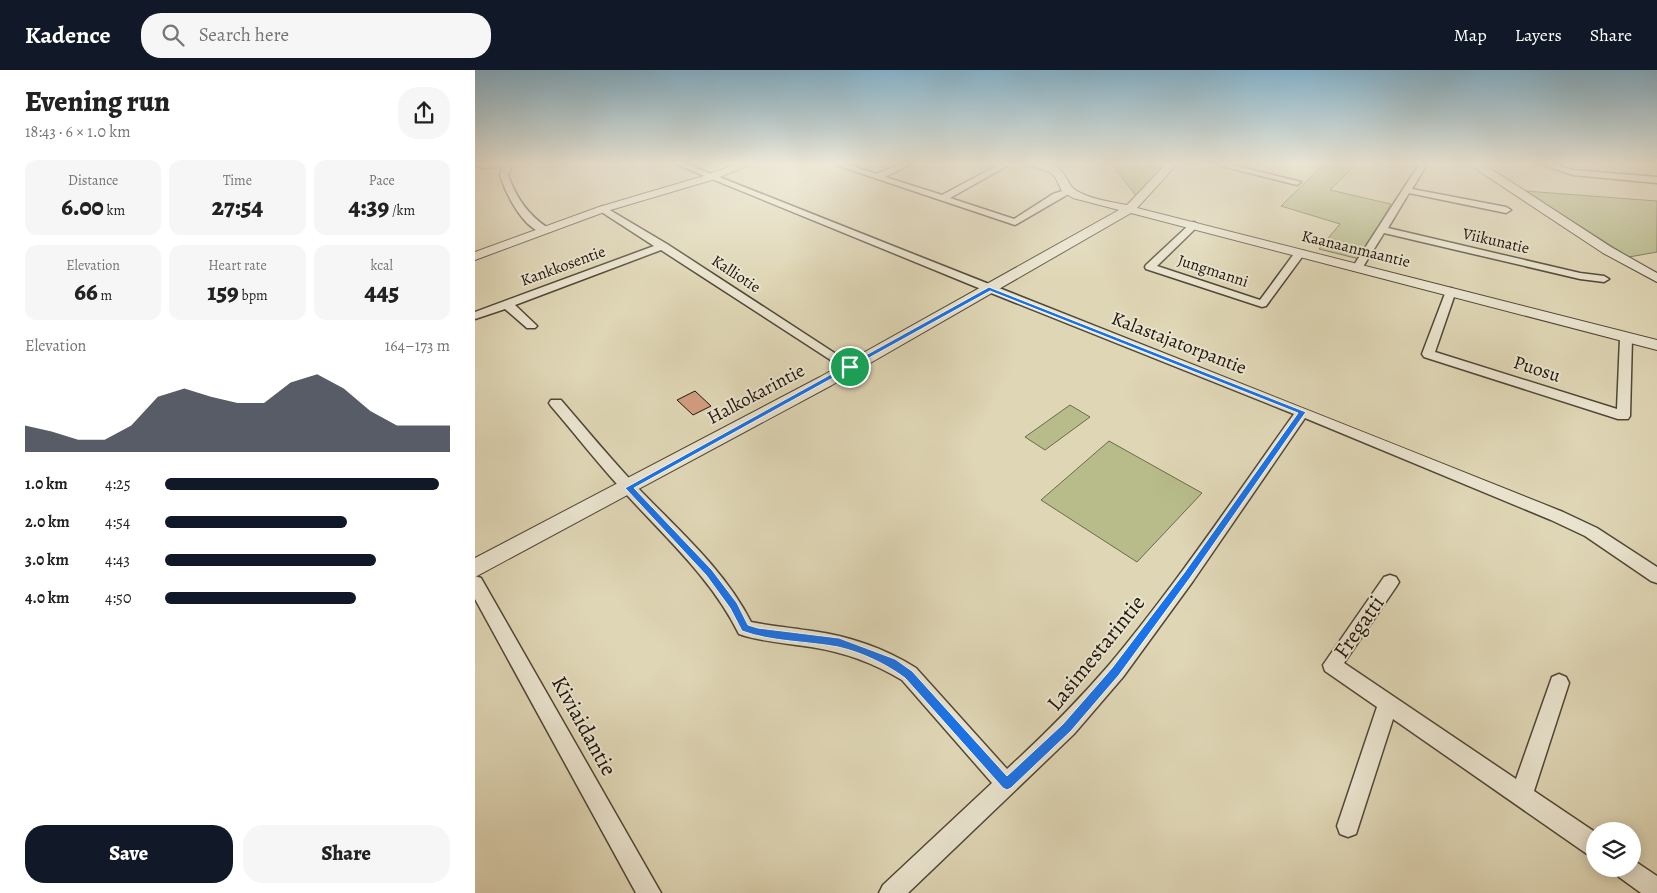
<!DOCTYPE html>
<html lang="en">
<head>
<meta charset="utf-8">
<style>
  :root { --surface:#fff; --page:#f6f6f6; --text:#222; --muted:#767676; --accent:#111827 }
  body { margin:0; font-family:Alegreya,serif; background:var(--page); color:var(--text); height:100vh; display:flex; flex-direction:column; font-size:19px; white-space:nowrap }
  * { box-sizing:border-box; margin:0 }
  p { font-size:16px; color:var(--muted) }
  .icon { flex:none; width:28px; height:28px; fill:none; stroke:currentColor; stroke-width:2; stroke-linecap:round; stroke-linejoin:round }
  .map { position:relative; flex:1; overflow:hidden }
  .details { display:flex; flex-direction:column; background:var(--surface); width:475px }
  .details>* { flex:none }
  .controls { position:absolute; left:1111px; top:752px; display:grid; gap:10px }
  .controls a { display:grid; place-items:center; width:55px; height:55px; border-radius:50%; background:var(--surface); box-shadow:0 2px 12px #0003; font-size:25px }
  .pin { position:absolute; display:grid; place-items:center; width:42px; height:42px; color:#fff; margin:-21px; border:2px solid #fff; border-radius:50%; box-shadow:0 1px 5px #0007 }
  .round { display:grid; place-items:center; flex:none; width:52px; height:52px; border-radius:20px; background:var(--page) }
  .head { display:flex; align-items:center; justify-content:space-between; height:85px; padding:0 25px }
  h1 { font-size:28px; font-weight:800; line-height:38px }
  .figures { display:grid; grid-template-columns:repeat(3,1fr); gap:8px; height:85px; padding:5px 25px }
  .figures div { display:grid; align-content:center; border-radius:12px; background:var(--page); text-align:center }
  .figures b { font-size:25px; font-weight:800 }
  .figures small { font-size:14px; font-weight:400 }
  .figures p { font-size:14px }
  .chart { height:140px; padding:10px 25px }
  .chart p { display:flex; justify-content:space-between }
  .chart svg { width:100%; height:90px; margin-top:5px; fill:var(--accent); opacity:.7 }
  .action { display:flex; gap:10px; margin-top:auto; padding:10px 25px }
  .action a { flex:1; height:58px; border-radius:20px; background:var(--accent); color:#fff; font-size:20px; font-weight:800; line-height:58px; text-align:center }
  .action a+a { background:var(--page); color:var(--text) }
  ul { padding:0 25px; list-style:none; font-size:16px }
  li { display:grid; grid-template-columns:80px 60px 1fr; align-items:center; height:38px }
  li i { height:12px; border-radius:6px; background:var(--accent) }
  header { display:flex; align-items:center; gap:30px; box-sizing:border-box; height:70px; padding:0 25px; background:var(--accent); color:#fff }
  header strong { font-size:24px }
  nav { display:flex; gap:28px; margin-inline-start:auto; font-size:18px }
  .search { width:350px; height:45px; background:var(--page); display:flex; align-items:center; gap:12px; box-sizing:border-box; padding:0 18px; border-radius:20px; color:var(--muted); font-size:19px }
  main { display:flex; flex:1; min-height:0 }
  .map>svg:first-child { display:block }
  .green { fill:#b7bc8a; stroke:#6c6a4b }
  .building { fill:#d39c7f; stroke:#20170c }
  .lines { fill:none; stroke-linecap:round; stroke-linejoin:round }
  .minor-casing { stroke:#504736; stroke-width:3 }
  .tertiary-casing { stroke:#504736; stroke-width:2 }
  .minor { fill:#eae4cf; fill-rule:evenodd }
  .tertiary { fill:#eae4cf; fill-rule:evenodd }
  .route { fill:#1a73e8; stroke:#fff; fill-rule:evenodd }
  .labels { text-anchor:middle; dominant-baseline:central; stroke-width:4; stroke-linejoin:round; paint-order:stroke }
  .far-street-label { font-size:16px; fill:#20170c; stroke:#eae4cf }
  .street-label { font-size:19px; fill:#20170c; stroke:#eae4cf }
  .near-street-label { font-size:22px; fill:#20170c; stroke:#eae4cf }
</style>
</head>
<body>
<header>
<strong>Kadence</strong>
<div class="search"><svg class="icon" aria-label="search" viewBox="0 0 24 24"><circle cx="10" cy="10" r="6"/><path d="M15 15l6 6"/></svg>Search here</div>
<nav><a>Map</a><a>Layers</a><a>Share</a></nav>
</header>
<main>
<section class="details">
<div class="head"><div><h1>Evening run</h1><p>18:43 · 6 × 1.0 km</p></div><a class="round"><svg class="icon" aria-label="share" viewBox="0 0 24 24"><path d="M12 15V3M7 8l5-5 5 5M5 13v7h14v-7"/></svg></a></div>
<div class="figures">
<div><p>Distance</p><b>6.00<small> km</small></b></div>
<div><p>Time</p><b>27:54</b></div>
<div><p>Pace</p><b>4:39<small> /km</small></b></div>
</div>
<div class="figures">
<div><p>Elevation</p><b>66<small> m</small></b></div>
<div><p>Heart rate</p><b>159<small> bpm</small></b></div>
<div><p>kcal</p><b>445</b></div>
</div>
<div class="chart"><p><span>Elevation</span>164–173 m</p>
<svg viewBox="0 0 160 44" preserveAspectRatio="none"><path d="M0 44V31L10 34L20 38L30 38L40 31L50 17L60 13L70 17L80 20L90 20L100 10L110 6L120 13L130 24L140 31L150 31L160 31V44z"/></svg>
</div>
<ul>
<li><b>1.0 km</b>4:25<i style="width:96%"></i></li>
<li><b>2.0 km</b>4:54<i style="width:64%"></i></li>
<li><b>3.0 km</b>4:43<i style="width:74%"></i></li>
<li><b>4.0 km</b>4:50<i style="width:67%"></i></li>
</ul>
<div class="action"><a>Save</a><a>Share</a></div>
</section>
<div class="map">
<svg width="1182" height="823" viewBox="0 0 1182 823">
  <rect width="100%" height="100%" fill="#dfd6b5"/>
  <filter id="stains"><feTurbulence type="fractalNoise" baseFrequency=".004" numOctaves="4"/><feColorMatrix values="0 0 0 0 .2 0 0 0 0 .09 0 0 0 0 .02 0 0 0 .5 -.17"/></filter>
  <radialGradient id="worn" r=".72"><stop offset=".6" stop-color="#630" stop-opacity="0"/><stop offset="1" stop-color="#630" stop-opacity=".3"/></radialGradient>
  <g class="green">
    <path d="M 636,93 L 695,93 L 662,127 Z"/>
    <path d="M 850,93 L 882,93 L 855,120 L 916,134 L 884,189 L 844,179 L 865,154 L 806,136 Z"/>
    <path d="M 1050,121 L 1182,131 L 1182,182 L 1154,187 Z"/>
    <path d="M 595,335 L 615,347 L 570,380 L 550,367 Z"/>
    <path d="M 634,371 L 727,423 L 662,492 L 566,430 Z"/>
  </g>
  <path class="building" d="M 220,321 L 236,336 L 218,345 L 202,330 Z"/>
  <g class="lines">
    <g class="minor-casing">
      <g id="minor">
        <path d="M 0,93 L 38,93 L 33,105 C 41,128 53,145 73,158 L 73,162 C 51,166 30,122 25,105 L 28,97 L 9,98 L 0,96 Z"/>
        <path d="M 198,93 L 209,93 C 502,210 795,324 1088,442 L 1122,458 L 1182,497 L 1182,513 L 1176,511 L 1110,466 L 1076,450 L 830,348 L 718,511 L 648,607 L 599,664 L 433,823 L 404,823 L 408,815 L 517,713 L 427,610 C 399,593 369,582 336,577 C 312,573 287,572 264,564 C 237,509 191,468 151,424 C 125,396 101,365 76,336 L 74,333 L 76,330 L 86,330 C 111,359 135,388 161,416 C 202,459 249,499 276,552 C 296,556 317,558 337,561 C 374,566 409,578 441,598 L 532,699 C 568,666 602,632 634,595 C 700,516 759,428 819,344 L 511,221 Z"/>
        <path d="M 355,93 L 367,93 L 402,104 L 427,93 L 438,93 L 410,107 L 467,125 L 527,93 L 537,93 L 475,128 L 539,149 L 578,124 L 593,119 L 597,122 L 540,155 Z"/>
        <path d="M 735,93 L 750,93 L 826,112 L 822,115 Z"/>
        <path d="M 945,93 L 953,93 L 937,119 L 1031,137 L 1036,140 L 1031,143 L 934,123 L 913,158 L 1105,203 L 1129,206 L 1134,209 L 1129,212 L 1105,209 L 909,163 L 886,200 L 878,200 L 877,198 Z"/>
        <path d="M 1062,93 L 1075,93 L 1098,100 L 1182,107 L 1182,113 L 1098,105 Z"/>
        <path d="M 128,136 L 192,174 L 381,297 L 375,301 L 371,300 L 186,180 L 40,235 L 60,254 L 62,256 L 60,258 L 52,258 L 30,239 L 0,249 L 0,242 L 179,176 L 125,141 L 123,139 Z"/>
        <path d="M 719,152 L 724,155 L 722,157 L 682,196 L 785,230 L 821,181 L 829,181 L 830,183 L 791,236 L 787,237 L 671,199 L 670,197 L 671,195 L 716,153 Z"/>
        <path d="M 976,218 L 981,221 L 960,282 L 1142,339 L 1145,268 L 1151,264 L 1155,265 L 1157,268 L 1155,346 L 1153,349 L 1143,349 L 949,287 L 947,284 L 971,221 Z"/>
        <path d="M 915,505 L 921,507 L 924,512 L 921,517 L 869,593 L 1041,709 L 1077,607 L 1084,604 L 1091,607 L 1094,613 L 1059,721 L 1120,762 L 1120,787 L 1112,784 L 918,649 L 881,764 L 873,767 L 865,764 L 862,756 L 902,637 L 850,601 L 848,595 L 909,507 Z"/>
        <path d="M 0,506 L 6,508 L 186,823 L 161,823 L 0,529 Z"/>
        <path d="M 1158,790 L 1182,806 L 1182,823 L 1166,823 L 1144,807 L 1140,799 L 1158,799 Z"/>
      </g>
    </g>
    <g class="tertiary-casing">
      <g id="tertiary">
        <path d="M 264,93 L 279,93 L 240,109 L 132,141 L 0,190 L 0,182 L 124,137 L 232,105 Z"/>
        <path d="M 551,93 C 566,93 582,92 590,106 C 595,114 596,119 606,123 C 619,130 637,132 652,135 L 692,93 L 703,93 L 662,138 L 1182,270 L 1182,280 L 656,143 L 357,315 L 0,507 L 0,488 L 345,307 L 644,140 L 598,128 L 587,121 L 580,107 L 575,102 L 552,95 Z"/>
        <path d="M 992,93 L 1004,93 L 1024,104 L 1136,177 L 1182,203 L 1182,212 L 1128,183 Z"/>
      </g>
    </g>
    <use href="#minor" class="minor"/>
    <use href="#tertiary" class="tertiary"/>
  </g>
  <linearGradient id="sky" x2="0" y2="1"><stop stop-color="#86b6d0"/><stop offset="0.45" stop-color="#f1edde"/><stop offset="1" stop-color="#f1edde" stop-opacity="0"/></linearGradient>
  <rect width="1182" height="208" fill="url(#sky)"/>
  <path class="route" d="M 514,217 L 831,342 L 715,508 L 644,605 L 596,661 L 536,718 L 532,720 L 528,718 L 430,608 C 411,594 386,582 363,577 C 331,571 297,572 267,561 L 255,538 L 231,505 L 150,418 ZM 515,221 L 823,343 L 709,503 L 637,598 L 588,654 L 532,706 L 437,601 L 420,589 L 364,568 L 283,558 L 273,555 L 262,533 L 237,500 L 159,418 Z"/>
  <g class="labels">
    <g class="far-street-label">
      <text transform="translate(1021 171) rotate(13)">Viikunatie</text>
      <text transform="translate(881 179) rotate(14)">Kaanaanmaantie</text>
      <text transform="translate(88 196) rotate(-20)">Kankkosentie</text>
      <text transform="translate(738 201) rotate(18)">Jungmanni</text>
      <text transform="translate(261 204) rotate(33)">Kalliotie</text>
    </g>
    <g class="street-label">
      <text transform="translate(704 273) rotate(21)">Kalastajatorpantie</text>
      <text transform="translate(1062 299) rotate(18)">Puosu</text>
      <text transform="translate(281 324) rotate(-28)">Halkokarintie</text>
    </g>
    <g class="near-street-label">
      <text transform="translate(884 557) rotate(-55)">Fregatti</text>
      <text transform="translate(621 583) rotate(-51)">Lasimestarintie</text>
      <text transform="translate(109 656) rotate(61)">Kiviaidantie</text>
    </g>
  </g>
  <rect width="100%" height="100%" filter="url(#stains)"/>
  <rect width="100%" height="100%" fill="url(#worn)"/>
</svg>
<div class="controls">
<a><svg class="icon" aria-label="layers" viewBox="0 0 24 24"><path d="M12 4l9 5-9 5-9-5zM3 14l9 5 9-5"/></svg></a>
</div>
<div class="pin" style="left:375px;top:297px;background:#1e9e55"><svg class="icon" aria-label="arrive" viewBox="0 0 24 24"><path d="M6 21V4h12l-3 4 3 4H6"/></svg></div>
</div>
</main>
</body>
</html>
